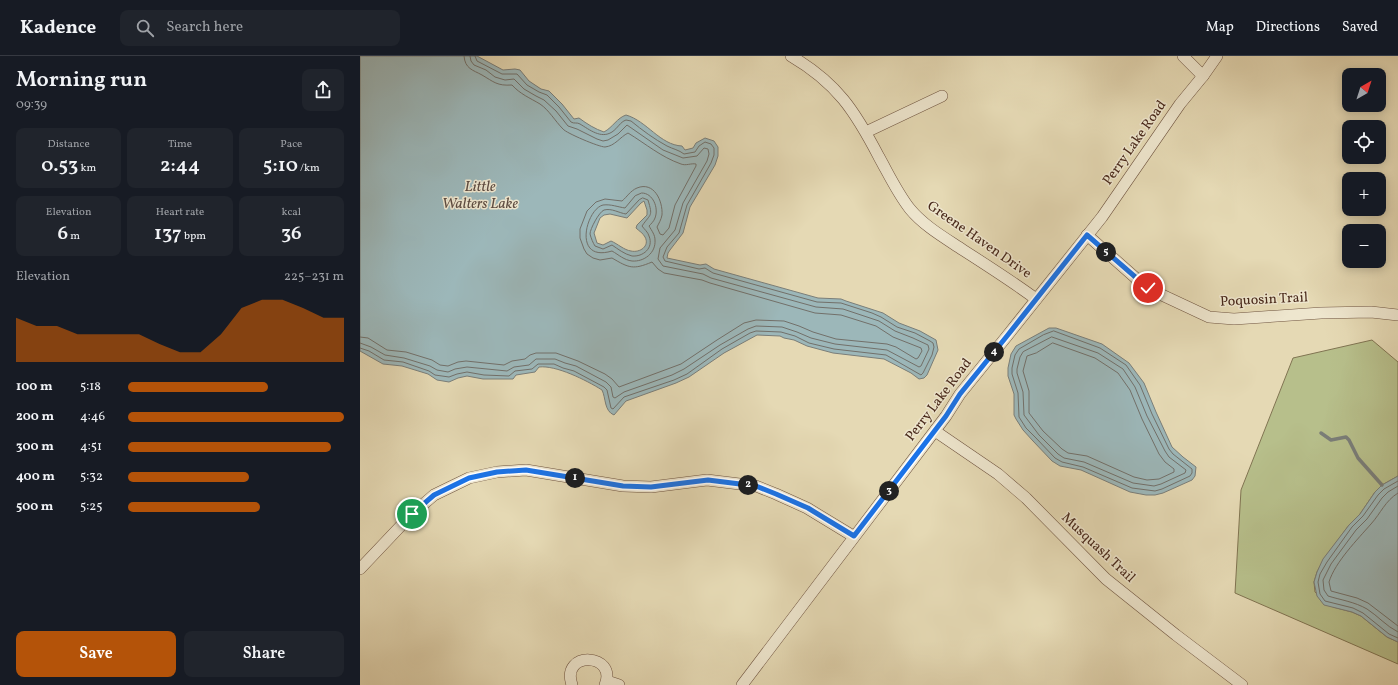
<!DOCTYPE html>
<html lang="en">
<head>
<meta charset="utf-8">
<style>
  :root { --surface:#171b24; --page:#20242c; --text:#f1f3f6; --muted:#9ea1a6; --line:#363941; --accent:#b45309 }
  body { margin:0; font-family:Vollkorn,serif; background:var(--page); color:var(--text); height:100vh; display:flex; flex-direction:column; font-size:15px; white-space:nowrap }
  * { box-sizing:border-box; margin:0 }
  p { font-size:13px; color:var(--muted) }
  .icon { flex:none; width:22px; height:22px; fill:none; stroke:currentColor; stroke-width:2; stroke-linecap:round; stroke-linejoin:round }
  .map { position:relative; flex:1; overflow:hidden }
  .drawer { display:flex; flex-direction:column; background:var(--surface); width:360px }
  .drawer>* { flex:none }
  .needle { width:26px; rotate:39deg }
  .tools { position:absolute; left:982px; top:12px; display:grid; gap:8px }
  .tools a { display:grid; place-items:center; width:44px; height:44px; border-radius:8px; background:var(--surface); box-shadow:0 2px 10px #0003; font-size:20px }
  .pin { position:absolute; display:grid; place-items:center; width:34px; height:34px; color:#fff; margin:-17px; border:2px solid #fff; border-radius:50%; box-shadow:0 1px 4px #0007 }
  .km { position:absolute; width:20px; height:20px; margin:-10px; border-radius:50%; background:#222; color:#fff; font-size:11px; line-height:20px; text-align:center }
  .round { display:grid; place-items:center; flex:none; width:42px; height:42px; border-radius:8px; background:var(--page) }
  .headline { display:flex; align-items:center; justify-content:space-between; height:68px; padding:0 16px }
  h1 { font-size:22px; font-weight:600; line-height:30px }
  .metrics { display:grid; grid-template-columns:repeat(3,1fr); gap:6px; height:68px; padding:4px 16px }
  .metrics div { display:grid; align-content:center; border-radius:8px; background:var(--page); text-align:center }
  .metrics b { font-size:20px; font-weight:600 }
  .metrics small { font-size:11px; font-weight:400 }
  .metrics p { font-size:11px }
  .chart { height:112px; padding:8px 16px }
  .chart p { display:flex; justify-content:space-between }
  .chart svg { width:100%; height:72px; margin-top:4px; fill:var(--accent); opacity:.7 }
  .action { display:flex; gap:8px; margin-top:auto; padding:8px 16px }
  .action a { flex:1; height:46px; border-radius:8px; background:var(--accent); color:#fff; font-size:16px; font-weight:600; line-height:46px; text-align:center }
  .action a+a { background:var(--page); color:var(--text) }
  ul { padding:0 16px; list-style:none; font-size:13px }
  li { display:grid; grid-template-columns:64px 48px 1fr; align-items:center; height:30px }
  li i { height:10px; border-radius:5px; background:var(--accent) }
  header { display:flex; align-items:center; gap:24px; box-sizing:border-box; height:56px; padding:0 20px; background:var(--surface); border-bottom:1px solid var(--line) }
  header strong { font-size:19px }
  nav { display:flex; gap:22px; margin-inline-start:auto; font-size:14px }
  .search { width:280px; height:36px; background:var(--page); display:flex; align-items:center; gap:10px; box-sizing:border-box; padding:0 14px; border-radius:8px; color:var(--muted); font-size:15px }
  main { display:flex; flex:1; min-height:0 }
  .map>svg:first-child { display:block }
  .green { fill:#b7bf8b; stroke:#807452 }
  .water { fill:#9cb7b9; stroke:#7a7e79; fill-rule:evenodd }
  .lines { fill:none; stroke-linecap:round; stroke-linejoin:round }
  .shore { stroke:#72706a; stroke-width:1 }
  .stream { stroke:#7a7e79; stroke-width:3.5 }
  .street-casing { stroke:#6f5440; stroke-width:12 }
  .street { stroke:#eee6ce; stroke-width:11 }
  .route-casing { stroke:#fff; stroke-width:8 }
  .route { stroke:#1a73e8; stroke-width:5 }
  .labels { text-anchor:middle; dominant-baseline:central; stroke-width:3; stroke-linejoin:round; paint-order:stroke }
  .street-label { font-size:14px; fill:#48281a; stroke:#eee6ce }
  .water-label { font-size:15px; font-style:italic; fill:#5d4c42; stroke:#eee6ce }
</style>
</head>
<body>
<header>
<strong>Kadence</strong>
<div class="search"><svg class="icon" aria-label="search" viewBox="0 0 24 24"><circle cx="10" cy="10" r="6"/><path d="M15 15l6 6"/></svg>Search here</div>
<nav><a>Map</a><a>Directions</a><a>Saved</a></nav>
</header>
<main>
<section class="drawer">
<div class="headline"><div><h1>Morning run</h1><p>09:39</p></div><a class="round"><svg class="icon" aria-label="share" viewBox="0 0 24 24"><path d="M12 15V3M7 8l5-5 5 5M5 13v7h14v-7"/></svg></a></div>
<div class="metrics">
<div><p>Distance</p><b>0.53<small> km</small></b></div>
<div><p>Time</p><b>2:44</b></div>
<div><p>Pace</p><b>5:10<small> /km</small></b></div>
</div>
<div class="metrics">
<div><p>Elevation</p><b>6<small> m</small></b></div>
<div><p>Heart rate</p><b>137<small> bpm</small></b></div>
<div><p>kcal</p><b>36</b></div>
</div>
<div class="chart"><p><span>Elevation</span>225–231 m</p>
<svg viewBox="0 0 160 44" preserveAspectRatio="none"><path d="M0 44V17L10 22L20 22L30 27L40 27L50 27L60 27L70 33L80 38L90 38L100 27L110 11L120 6L130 6L140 11L150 17L160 17V44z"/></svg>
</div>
<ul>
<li><b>100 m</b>5:18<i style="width:65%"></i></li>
<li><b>200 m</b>4:46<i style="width:100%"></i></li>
<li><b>300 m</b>4:51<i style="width:94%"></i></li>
<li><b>400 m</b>5:32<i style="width:56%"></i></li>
<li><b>500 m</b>5:25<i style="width:61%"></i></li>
</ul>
<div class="action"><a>Save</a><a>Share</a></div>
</section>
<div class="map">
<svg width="1038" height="629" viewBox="0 0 1038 629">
  <rect width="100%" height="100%" fill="#e5d9b4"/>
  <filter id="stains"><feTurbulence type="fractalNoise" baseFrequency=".005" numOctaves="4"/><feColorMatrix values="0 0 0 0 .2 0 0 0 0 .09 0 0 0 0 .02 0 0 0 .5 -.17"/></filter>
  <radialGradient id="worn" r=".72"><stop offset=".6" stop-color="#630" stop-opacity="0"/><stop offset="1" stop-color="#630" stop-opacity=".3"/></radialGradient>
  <path class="green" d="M 1012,284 L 1038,306 L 1038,420 L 1022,429 L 1015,436 L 1000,458 L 989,469 L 964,503 L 957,516 L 954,526 L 955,536 L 973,551 L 992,556 L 1001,560 L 1027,581 L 1038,586 L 1038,608 L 875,537 L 881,434 L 933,302 Z"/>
  <g class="water">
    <path d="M 0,0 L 117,0 L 143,14 L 155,13 L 160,14 L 169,25 L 181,33 L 189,35 L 202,48 L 214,63 L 219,62 C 227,68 235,73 244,76 C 253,71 257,62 266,59 C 287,65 300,89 322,90 L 325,94 L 333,92 L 336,87 L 345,82 L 354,85 L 358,91 L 358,100 L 355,109 L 330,151 L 323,177 L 310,194 L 308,197 L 307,202 L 340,209 L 346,208 L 354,213 L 458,242 L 481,243 L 486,245 L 523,257 L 539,267 L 560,275 L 576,284 L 578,294 L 567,319 L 564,322 L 559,323 L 551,317 L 524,303 L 473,297 L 447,290 L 434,284 L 424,282 L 420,280 L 397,279 L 364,297 L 329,321 L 316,327 L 266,345 L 254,359 C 244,355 246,342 242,334 C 226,324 196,309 179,311 L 175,316 L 156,319 L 153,323 L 123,323 L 107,320 L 98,322 L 89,326 L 77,324 L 68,318 L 42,310 L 23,308 L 0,295 ZM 284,145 L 287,154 L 287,159 L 277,169 L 276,172 C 279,175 283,177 285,181 C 290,190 280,197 271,195 C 264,194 258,188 251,185 L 243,189 L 237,187 L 234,177 L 240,162 L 244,159 L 250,158 L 267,162 L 281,147 Z"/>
    <path d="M 689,272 L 696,272 L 742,288 L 769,307 L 784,327 L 796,356 L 812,391 L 823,401 L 836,411 L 835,420 L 832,424 L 803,437 L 795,439 L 786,439 L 770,436 L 721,414 L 700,410 L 692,405 L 673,385 L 663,374 L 656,363 L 654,359 L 654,338 L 648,320 L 648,312 L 651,298 L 656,290 Z"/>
    <path d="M 1038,420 L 1038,586 L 1027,581 L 1001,560 L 992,556 L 964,549 L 957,540 L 954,526 L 957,516 L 963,503 L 989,469 L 1000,458 L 1015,436 L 1022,429 Z"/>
  </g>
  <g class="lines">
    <g class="shore">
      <path d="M 282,137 C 293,137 299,152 295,162 C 294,165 291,168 289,170 C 292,175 295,179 295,184 C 296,197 284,206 272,205 C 264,204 259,199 252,195 C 212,207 226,153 243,149 C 251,148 258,151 265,152 L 275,140 Z"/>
      <path d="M 283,142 L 288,144 C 293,161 291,157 282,170 C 284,173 288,176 289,180 C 294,192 283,201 272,200 C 264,198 258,193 252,189 L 243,193 L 235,190 C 233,187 231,182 230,178 C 230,173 239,156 244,154 C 252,152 259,157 266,158 L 279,144 Z"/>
      <path d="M 694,275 L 740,292 L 766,309 L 780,329 L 792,358 L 809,393 L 813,398 L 832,413 L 832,417 L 830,420 L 802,433 L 795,435 L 772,432 L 723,411 L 702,406 L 695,402 L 676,382 L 666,372 L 659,361 L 658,337 L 652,318 L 652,312 L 655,299 L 659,293 L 683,279 Z"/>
      <path d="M 0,281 L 8,282 L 27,294 L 46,296 L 72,304 L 80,309 L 88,310 L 98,306 L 106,305 L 144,309 L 152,305 L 165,303 L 170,299 L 176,297 L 196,297 L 218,305 L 245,318 L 252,323 L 259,331 L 321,308 L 357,284 L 384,267 L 396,264 L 424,265 L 439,270 L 453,276 L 476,283 L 527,288 L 536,291 L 556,303 L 558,302 L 562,295 L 561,292 L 533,281 L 516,270 L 481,259 L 455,257 L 350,227 L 342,224 L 304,217 L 298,213 L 292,206 C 273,214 269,212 252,202 L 240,204 L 233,202 L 227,198 L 224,193 L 220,182 L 220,173 L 227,155 L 236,146 L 245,143 L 262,145 C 267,141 270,135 277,132 C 294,125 303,145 302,159 C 301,164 299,167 297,171 L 300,178 L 303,179 L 309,172 L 315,149 L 336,110 L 336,108 C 331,107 326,110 321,108 C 301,101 286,88 268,77 C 260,81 255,90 245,91 C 239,91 206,77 203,73 C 195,65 189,54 180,48 C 170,42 160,38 152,29 C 137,30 134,26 122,19 C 113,14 105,13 104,0"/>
      <path d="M 692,281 L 738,297 L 763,313 L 775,331 L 787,360 L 805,395 L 809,401 L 826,414 L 825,417 L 801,428 L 794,430 L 773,427 L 724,406 L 704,402 L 698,398 L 679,379 L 664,359 L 663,336 L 657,317 L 657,313 L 660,301 L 663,296 Z"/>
      <path d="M 0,287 L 11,291 L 25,299 L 44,302 L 70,310 L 77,314 L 88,316 L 95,313 L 107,311 L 147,315 L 154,311 L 169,309 L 176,303 L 195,303 L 205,307 L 216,310 L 246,326 L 251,331 L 253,341 L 255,342 L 264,336 L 312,319 L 324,313 L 360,289 L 388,273 L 396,270 L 422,271 L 437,276 L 451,282 L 475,288 L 527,294 L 559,311 L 561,310 L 569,293 L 568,289 L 553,282 L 535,275 L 519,265 L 483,253 L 456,251 L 351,222 L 343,218 L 303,210 L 298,203 L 300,192 L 315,174 L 323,147 L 347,105 L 349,98 L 348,93 L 344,92 L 337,100 L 323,102 L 303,94 L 267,69 L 258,78 L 248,84 L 243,85 L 237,83 L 217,73 L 208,70 L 196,55 L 184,44 L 176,40 L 164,33 L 154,23 L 145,24 L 135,21 L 126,14 L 114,9 L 111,5 L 110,0"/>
      <path d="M 693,287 L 735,302 L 758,317 L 770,334 L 782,363 L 799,398 L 805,406 L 814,413 L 814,416 L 799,423 L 787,424 L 774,421 L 727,400 L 708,397 L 702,393 L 683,375 L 669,357 L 669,335 L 663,315 L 667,300 L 676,297 Z"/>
      <path d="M 0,292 L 9,295 L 24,304 L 43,306 L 69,315 L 75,319 L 89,321 L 97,318 L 107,316 L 124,319 L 149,320 L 155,315 L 172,313 L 178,308 L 194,308 L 203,312 L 214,315 L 244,331 L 247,334 L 251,352 L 253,353 L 264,341 L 314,324 L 327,318 L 362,293 L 390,277 L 396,275 L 421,276 L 435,280 L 449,287 L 474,293 L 526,299 L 561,319 L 563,317 L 572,299 L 574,291 L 573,287 L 570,285 L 555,277 L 537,271 L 521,261 L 512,257 L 481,247 L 457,246 L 353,217 L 345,212 L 339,213 L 305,205 L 303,201 L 307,191 L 319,177 L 327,149 L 351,107 L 354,99 L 354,92 L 351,88 L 345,86 L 339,90 L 335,96 L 324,98 C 319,94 313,93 307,90 C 294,83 282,74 271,65 L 266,64 C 260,66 258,72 252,76 C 241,83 230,74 220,68 C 217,66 214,68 211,66 L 199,51 L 187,39 L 179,36 L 167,29 L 157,18 L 142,18 L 117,5 L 115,0"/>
      <path d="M 1038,425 L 1024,433 L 1018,439 L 1003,460 L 992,471 L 967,506 L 960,518 L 958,526 L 960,538 L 965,545 L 993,552 L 1003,557 L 1029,578 L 1038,582"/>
      <path d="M 1038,430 L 1028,436 L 1022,442 L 1007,463 L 996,474 L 971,508 L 963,524 L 964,534 L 968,540 C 981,544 995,546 1007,553 C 1018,560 1026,570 1038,576"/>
      <path d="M 1038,437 C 1025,445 1021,457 1011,468 C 998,483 975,506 969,526 L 971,535 L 997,542 L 1008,547 L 1038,570"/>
    </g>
    <path class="stream" d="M 961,377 L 971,384 L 986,381 L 989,384 L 998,402 L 1022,429"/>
    <g class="street-casing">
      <g id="street">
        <path d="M 431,0 C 477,27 495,55 519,101 C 529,119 538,138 550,153 C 564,170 585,182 603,194 C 628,210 653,226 676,243"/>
        <path d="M 823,0 L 843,20"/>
        <path d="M 506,76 L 582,40"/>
        <path d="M 727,179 L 787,232 L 849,261 L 874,263 L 961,257 L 1011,256 L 1038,259"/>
        <path d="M 575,375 L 638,418 L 666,442 L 746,523 L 816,579 L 882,629"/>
        <path d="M 0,513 L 52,458 L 74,439 L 109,422 L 137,416 L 166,414 L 263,430 L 291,431 L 347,424 L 396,430 L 416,438 L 447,452 L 493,480"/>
        <path d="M 247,625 L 259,629"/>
        <path d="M 212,629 C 200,594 258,597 245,629"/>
        <path d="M 382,629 L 586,360 L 600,338 L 647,280 L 742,161 L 820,48 L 843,20 L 857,0"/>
      </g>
    </g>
    <use href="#street" class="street"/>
  </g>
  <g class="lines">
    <g class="route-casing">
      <path id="route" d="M 52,458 L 74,439 L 109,422 L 137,416 L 166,414 L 263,430 L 291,431 L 348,424 L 396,430 L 416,438 L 448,452 L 494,480 L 586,360 L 600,338 L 647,280 L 727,179 L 788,232"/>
    </g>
    <use href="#route" class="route"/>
  </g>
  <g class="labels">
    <g class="street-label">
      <text transform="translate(775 87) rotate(-55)">Perry Lake Road</text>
      <text transform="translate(619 184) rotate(35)">Greene Haven Drive</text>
      <text transform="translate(904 244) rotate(-3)">Poquosin Trail</text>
      <text transform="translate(579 344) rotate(-53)">Perry Lake Road</text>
      <text transform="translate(738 492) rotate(43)">Musquash Trail</text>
    </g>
    <g class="water-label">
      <text x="120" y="131">Little<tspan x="120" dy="17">Walters Lake</tspan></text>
    </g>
  </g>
  <rect width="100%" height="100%" filter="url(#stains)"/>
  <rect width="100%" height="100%" fill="url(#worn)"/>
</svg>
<div class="tools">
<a><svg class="needle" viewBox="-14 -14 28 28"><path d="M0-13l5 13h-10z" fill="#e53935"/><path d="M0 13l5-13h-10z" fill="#9ea1a6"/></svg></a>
<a><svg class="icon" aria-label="locate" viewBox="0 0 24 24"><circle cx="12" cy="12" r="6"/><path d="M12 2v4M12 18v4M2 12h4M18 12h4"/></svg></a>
<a>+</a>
<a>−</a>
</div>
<div class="pin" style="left:52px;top:458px;background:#1e9e55"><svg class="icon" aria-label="arrive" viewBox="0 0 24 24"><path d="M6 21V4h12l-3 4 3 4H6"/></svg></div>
<div class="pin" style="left:788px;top:232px;background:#d93025"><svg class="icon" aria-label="check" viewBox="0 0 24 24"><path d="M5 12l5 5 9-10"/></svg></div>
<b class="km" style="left:215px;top:422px">1</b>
<b class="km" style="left:388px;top:429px">2</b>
<b class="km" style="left:529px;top:435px">3</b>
<b class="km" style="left:634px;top:296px">4</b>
<b class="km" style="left:746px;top:196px">5</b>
</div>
</main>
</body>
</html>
